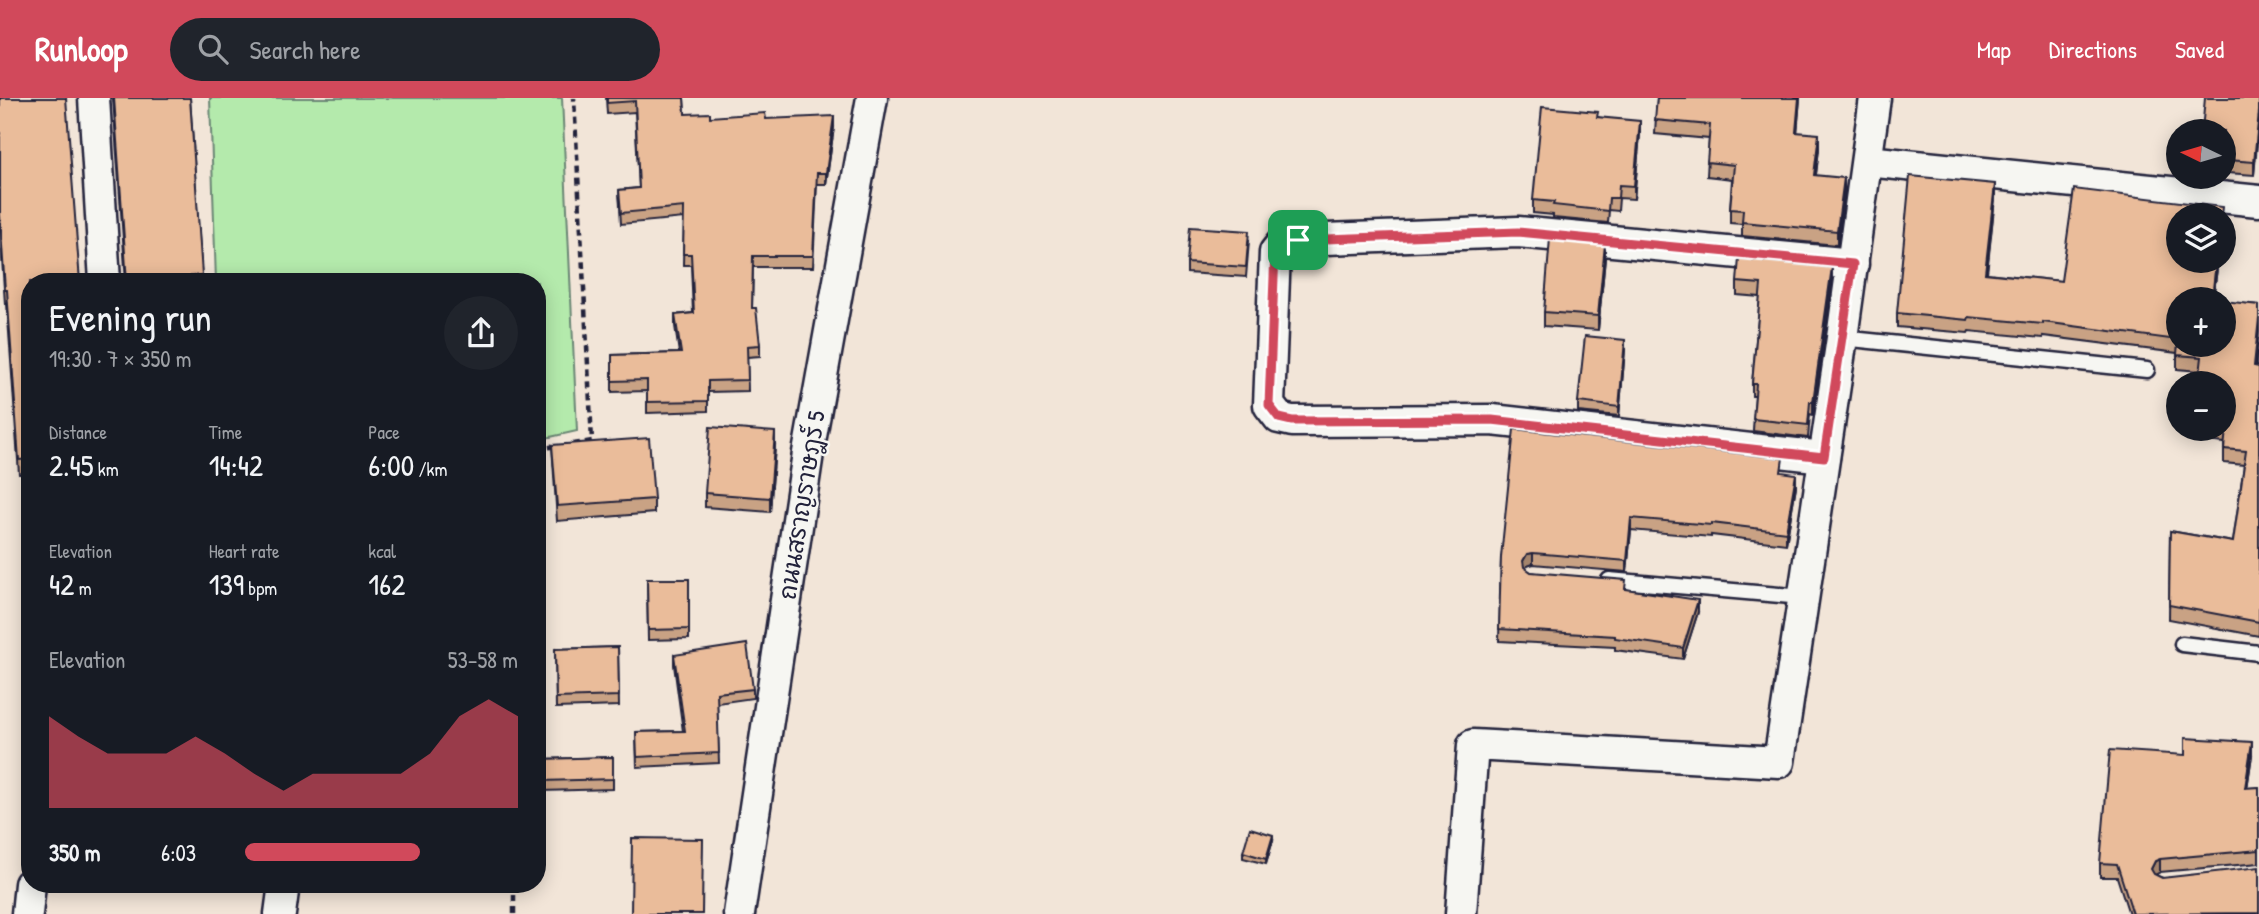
<!DOCTYPE html>
<html lang="en">
<head>
<meta charset="utf-8">
<style>
  :root { --surface:#171b24; --page:#20242c; --text:#f1f3f6; --muted:#9ea1a6; --accent:#d1495b }
  body { margin:0; font-family:"Patrick Hand","Playpen Sans Thai",sans-serif; background:var(--page); color:var(--text); height:100vh; display:flex; flex-direction:column; font-size:26px; white-space:nowrap }
  * { box-sizing:border-box; margin:0 }
  p { font-size:23px; color:var(--muted) }
  .icon { flex:none; width:38px; height:38px; fill:none; stroke:currentColor; stroke-width:2; stroke-linecap:round; stroke-linejoin:round }
  .map { position:relative; flex:1; overflow:hidden }
  .side { position:absolute; left:21px; top:175px; width:525px; height:620px; display:flex; flex-direction:column; background:var(--surface); border-radius:28px; box-shadow:0 4px 18px #0003 }
  .side>* { flex:none }
  .needle { width:46px; rotate:275deg }
  .fabs { position:absolute; left:2166px; top:21px; display:grid; gap:14px }
  .fabs a { display:grid; place-items:center; width:70px; height:70px; border-radius:50%; background:var(--surface); box-shadow:0 4px 18px #0003; font-size:35px }
  .pin { position:absolute; display:grid; place-items:center; width:60px; height:60px; color:#fff; margin:-30px; border-radius:14px; box-shadow:0 4px 10px #0006 }
  .round { display:grid; place-items:center; flex:none; width:74px; height:74px; border-radius:37px; background:var(--page) }
  .overview { display:flex; align-items:center; justify-content:space-between; height:119px; padding:0 28px }
  h1 { font-size:38px; font-weight:600; line-height:52px }
  .figures { display:grid; grid-template-columns:repeat(3,1fr); gap:10px; height:119px; padding:7px 28px }
  .figures div { display:grid; align-content:center }
  .figures b { font-size:30px; font-weight:600 }
  .figures small { font-size:19px; font-weight:400 }
  .figures p { font-size:19px }
  .chart { height:196px; padding:14px 28px }
  .chart p { display:flex; justify-content:space-between }
  .chart svg { width:100%; height:126px; margin-top:7px; fill:var(--accent); opacity:.7 }
  ul { padding:0 28px; list-style:none; font-size:23px }
  li { display:grid; grid-template-columns:112px 84px 1fr; align-items:center; height:52px }
  li i { height:18px; border-radius:9px; background:var(--accent) }
  header { display:flex; align-items:center; gap:42px; box-sizing:border-box; height:98px; padding:0 35px; background:var(--accent); color:#fff }
  header strong { font-size:33px }
  nav { display:flex; gap:38px; margin-inline-start:auto; font-size:24px }
  .search { width:490px; height:63px; background:var(--page); display:flex; align-items:center; gap:18px; box-sizing:border-box; padding:0 24px; border-radius:38px; color:var(--muted); font-size:26px }
  .map>svg:first-child { display:block }
  .green { fill:#b4eaac; stroke:#6b8674; stroke-width:2 }
  .lines { fill:none; stroke-linecap:round; stroke-linejoin:round }
  .lane-casing { stroke:#22223b; stroke-width:19 }
  .street-casing { stroke:#22223b; stroke-width:35 }
  .path { stroke:#22223b; stroke-width:4.5; stroke-dasharray:7 5; stroke-linecap:butt }
  .lane { stroke:#f6f6f2; stroke-width:14 }
  .street { stroke:#f6f6f2; stroke-width:30 }
  .wall { fill:#c9a284; stroke:#22223b; stroke-width:2 }
  .shaded-wall { fill:#a4846c; stroke:#22223b; stroke-width:2 }
  .building { fill:#eabc9a; stroke:#22223b; stroke-width:2 }
  .route-casing { stroke:#fff; stroke-width:14 }
  .route { stroke:#d1495b; stroke-width:9 }
  .labels { text-anchor:middle; dominant-baseline:central; stroke-width:5; stroke-linejoin:round; paint-order:stroke }
  .street-label { font-size:24px; fill:#22223b; stroke:#f6f6f2 }
</style>
</head>
<body>
<header>
<strong>Runloop</strong>
<div class="search"><svg class="icon" aria-label="search" viewBox="0 0 24 24"><circle cx="10" cy="10" r="6"/><path d="M15 15l6 6"/></svg>Search here</div>
<nav><a>Map</a><a>Directions</a><a>Saved</a></nav>
</header>
<div class="map">
<svg width="2259" height="816" viewBox="0 0 2259 816">
  <rect width="100%" height="100%" fill="#f2e5d8"/>
  <filter id="ink" filterUnits="userSpaceOnUse"><feTurbulence type="fractalNoise" baseFrequency=".0143" numOctaves="2"/><feDisplacementMap in="SourceGraphic" scale="14" xChannelSelector="R" yChannelSelector="G"/><feConvolveMatrix kernelMatrix="1 2 1 2 8 2 1 2 1" color-interpolation-filters="sRGB"/></filter>
  <g filter="url(#ink)">
    <path class="green" d="M 210,0 L 562,0 L 577,333 L 537,342 L 537,184 L 216,184 Z"/>
    <g class="lines">
      <g class="lane-casing">
        <g id="lane">
          <path d="M 1842,240 L 2147,272"/>
          <path d="M 1609,482 L 1803,499"/>
          <path d="M 2182,546 L 2259,555"/>
        </g>
      </g>
      <g class="street-casing">
        <g id="street">
          <path d="M 94,0 L 105,184"/>
          <path d="M 1867,63 L 2259,103"/>
          <path d="M 1824,359 L 1492,322 L 1292,323 L 1279,320 L 1269,307 L 1275,154 L 1283,144 L 1298,142 L 1518,134 L 1853,166"/>
          <path d="M 27,816 L 30,786"/>
          <path d="M 280,816 L 284,786"/>
          <path d="M 739,816 L 808,355 L 872,0"/>
          <path d="M 1461,816 L 1473,647 L 1779,664 L 1842,240 L 1875,0"/>
        </g>
      </g>
      <g class="path">
        <path d="M 573,346 L 592,343 L 574,0"/>
        <path d="M 537,351 L 557,348"/>
        <path d="M 514,816 L 514,786"/>
      </g>
      <use href="#lane" class="lane"/>
      <use href="#street" class="street"/>
    </g>
    <g class="wall">
      <path d="M 0,0 L 30,184 L 30,376 L 19,376 L 7,206 L 5,206 L 0,131 Z"/>
      <path d="M 113,0 L 190,0 L 202,184 L 126,184 Z"/>
      <path d="M 606,0 L 684,0 L 685,16 L 710,19 L 766,21 L 834,29 L 826,86 L 817,86 L 813,169 L 753,169 L 752,210 L 760,247 L 760,258 L 747,259 L 748,293 L 708,294 L 708,313 L 647,315 L 647,293 L 612,294 L 612,257 L 679,255 L 675,228 L 675,217 L 693,215 L 691,167 L 683,167 L 684,120 L 621,126 L 619,92 L 639,90 L 635,14 L 607,16 Z"/>
      <path d="M 1657,0 L 1800,0 L 1797,34 L 1819,51 L 1816,77 L 1844,94 L 1837,147 L 1742,138 L 1742,126 L 1730,125 L 1730,111 L 1732,81 L 1707,78 L 1709,41 L 1655,36 Z"/>
      <path d="M 2259,0 L 2259,26 L 2254,77 L 2228,75 L 2228,68 L 2224,68 L 2224,33 Z"/>
      <path d="M 1598,19 L 1640,36 L 1634,101 L 1619,100 L 1618,113 L 1609,112 L 1608,125 L 1553,120 L 1553,117 L 1533,115 L 1533,102 Z"/>
      <path d="M 1995,100 L 1987,175 L 2061,183 L 2222,117 L 2179,163 L 2218,163 L 2213,201 L 2179,201 L 2259,207 L 2259,233 L 2256,268 L 2259,269 L 2259,538 L 2169,521 L 2170,433 L 2233,444 L 2244,367 L 2224,365 L 2224,345 L 2208,343 L 2208,331 L 2224,331 L 2224,285 L 2200,273 L 2177,271 L 2177,255 L 2043,238 L 2043,240 L 1969,233 L 1968,235 L 1897,229 L 1897,215 Z"/>
      <path d="M 1249,143 L 1246,179 L 1187,175 L 1187,165 Z"/>
      <path d="M 1605,160 L 1598,232 L 1544,228 L 1544,214 Z"/>
      <path d="M 1832,182 L 1813,317 L 1810,316 L 1808,340 L 1753,333 L 1755,298 L 1752,298 L 1752,286 L 1760,199 L 1737,197 L 1737,184 Z"/>
      <path d="M 1625,252 L 1619,318 L 1578,314 L 1578,304 Z"/>
      <path d="M 552,347 L 654,401 L 654,415 L 557,423 Z"/>
      <path d="M 775,348 L 770,414 L 705,409 L 705,395 Z"/>
      <path d="M 1782,375 L 1796,388 L 1786,446 L 1711,437 L 1711,439 L 1631,432 L 1627,474 L 1533,466 L 1527,468 L 1525,470 L 1531,474 L 1626,491 L 1698,514 L 1683,561 L 1615,552 L 1615,549 L 1499,543 L 1501,459 Z"/>
      <path d="M 647,481 L 689,481 L 689,541 L 648,542 Z"/>
      <path d="M 618,549 L 619,608 L 556,610 L 555,551 Z"/>
      <path d="M 674,557 L 753,591 L 753,600 L 717,605 L 719,665 L 637,669 L 636,634 L 683,633 L 674,567 Z"/>
      <path d="M 2185,657 L 2252,657 L 2247,690 L 2259,689 L 2259,765 L 2160,774 L 2155,777 L 2259,816 L 2129,816 L 2117,779 L 2100,779 L 2100,765 Z"/>
      <path d="M 613,659 L 613,691 L 542,693 L 541,661 Z"/>
      <path d="M 1273,742 L 1266,766 L 1243,760 L 1243,754 Z"/>
    </g>
    <g class="shaded-wall">
      <path d="M 1799,0 L 1800,0 L 1796,49 L 1796,34 Z"/>
      <path d="M 2258,13 L 2258,26 L 2254,77 L 2254,64 Z"/>
      <path d="M 834,18 L 834,29 L 826,86 L 826,75 Z"/>
      <path d="M 1640,23 L 1640,36 L 1634,101 L 1634,88 Z"/>
      <path d="M 1819,36 L 1819,51 L 1814,91 L 1814,77 Z"/>
      <path d="M 1844,80 L 1844,94 L 1837,147 L 1837,133 Z"/>
      <path d="M 1995,86 L 1995,100 L 1985,189 L 1985,175 Z"/>
      <path d="M 1605,146 L 1605,160 L 1598,232 L 1598,218 Z"/>
      <path d="M 2216,163 L 2218,163 L 2213,201 L 2212,201 Z"/>
      <path d="M 1832,169 L 1832,182 L 1813,317 L 1813,304 Z"/>
      <path d="M 2259,220 L 2259,233 L 2254,282 L 2254,268 Z"/>
      <path d="M 1625,242 L 1625,252 L 1619,318 L 1619,309 Z"/>
      <path d="M 775,334 L 775,348 L 770,414 L 770,400 Z"/>
      <path d="M 1796,376 L 1796,388 L 1786,446 L 1786,434 Z"/>
      <path d="M 1631,420 L 1631,432 L 1627,474 L 1627,463 Z"/>
      <path d="M 1533,455 L 1533,466 L 1527,468 L 1523,475 L 1523,463 L 1527,456 Z"/>
      <path d="M 1698,502 L 1698,514 L 1683,561 L 1683,550 Z"/>
      <path d="M 2252,644 L 2252,657 L 2245,704 L 2245,690 Z"/>
      <path d="M 1273,737 L 1273,742 L 1266,766 L 1266,761 Z"/>
      <path d="M 2160,761 L 2160,774 L 2155,777 L 2151,784 L 2151,771 L 2155,763 Z"/>
    </g>
    <g class="building">
      <path d="M 0,0 L 66,0 L 80,184 L 30,184 L 30,361 L 19,362 L 7,192 L 5,192 L 0,117 Z"/>
      <path d="M 114,0 L 190,0 L 202,177 L 191,178 L 191,184 L 127,184 Z"/>
      <path d="M 607,0 L 684,0 L 685,16 L 710,15 L 710,19 L 765,15 L 766,21 L 834,18 L 826,75 L 817,75 L 813,158 L 753,158 L 752,210 L 756,210 L 760,247 L 747,248 L 748,282 L 708,283 L 708,303 L 647,304 L 647,282 L 612,283 L 612,257 L 681,255 L 675,217 L 694,215 L 691,156 L 683,156 L 684,109 L 621,115 L 619,92 L 639,90 L 635,3 L 607,5 Z"/>
      <path d="M 1657,0 L 1799,0 L 1796,34 L 1819,36 L 1814,77 L 1844,80 L 1837,133 L 1742,124 L 1743,112 L 1730,111 L 1734,67 L 1707,64 L 1710,27 L 1655,22 Z"/>
      <path d="M 2205,0 L 2259,0 L 2259,13 L 2254,64 L 2228,62 L 2228,55 L 2224,55 L 2224,33 L 2202,33 Z"/>
      <path d="M 1542,9 L 1598,14 L 1597,19 L 1640,23 L 1634,88 L 1619,87 L 1618,100 L 1609,100 L 1608,113 L 1553,107 L 1554,104 L 1533,102 Z"/>
      <path d="M 1910,78 L 1995,86 L 1985,175 L 2061,183 L 2074,91 L 2222,109 L 2221,117 L 2179,117 L 2179,163 L 2216,163 L 2212,201 L 2179,201 L 2179,247 L 2224,247 L 2224,203 L 2259,207 L 2259,220 L 2254,268 L 2259,269 L 2259,524 L 2169,507 L 2170,433 L 2233,444 L 2246,353 L 2224,351 L 2226,331 L 2224,331 L 2224,285 L 2199,285 L 2202,259 L 2177,257 L 2178,242 L 2043,224 L 2043,226 L 1969,219 L 1968,222 L 1897,215 Z"/>
      <path d="M 1190,129 L 1249,133 L 1246,169 L 1187,165 Z"/>
      <path d="M 1550,140 L 1605,146 L 1598,218 L 1544,214 Z"/>
      <path d="M 1739,160 L 1832,169 L 1813,304 L 1810,304 L 1808,327 L 1753,321 L 1756,286 L 1752,286 L 1761,186 L 1737,184 Z"/>
      <path d="M 1585,238 L 1625,242 L 1619,309 L 1578,304 Z"/>
      <path d="M 710,329 L 775,334 L 770,400 L 705,395 Z"/>
      <path d="M 1514,331 L 1783,360 L 1781,374 L 1796,376 L 1786,434 L 1711,425 L 1711,427 L 1631,420 L 1627,463 L 1533,455 L 1527,456 L 1523,463 L 1524,469 L 1531,474 L 1626,482 L 1625,491 L 1698,502 L 1683,550 L 1615,540 L 1615,538 L 1499,531 L 1501,459 Z"/>
      <path d="M 649,340 L 654,401 L 557,408 L 552,347 Z"/>
      <path d="M 647,481 L 689,481 L 689,531 L 648,532 Z"/>
      <path d="M 747,546 L 753,591 L 717,595 L 719,655 L 637,659 L 636,634 L 685,633 L 674,557 Z"/>
      <path d="M 618,549 L 619,598 L 556,600 L 555,551 Z"/>
      <path d="M 2185,640 L 2252,644 L 2245,690 L 2259,689 L 2259,752 L 2160,761 L 2155,763 L 2151,771 L 2154,776 L 2162,780 L 2259,769 L 2259,815 L 2133,816 L 2117,766 L 2100,765 L 2110,652 L 2185,657 Z"/>
      <path d="M 613,659 L 613,681 L 542,683 L 541,661 Z"/>
      <path d="M 1250,730 L 1273,737 L 1266,761 L 1243,754 Z"/>
      <path d="M 632,740 L 703,741 L 702,816 L 631,816 Z"/>
    </g>
  </g>
  <g class="lines" filter="url(#ink)">
    <g class="route-casing">
      <path id="route" d="M 1518,134 L 1853,166 L 1824,359 L 1492,322 L 1292,323 L 1279,320 L 1269,307 L 1275,154 C 1280,144 1287,143 1298,142 Z"/>
    </g>
    <use href="#route" class="route"/>
  </g>
  <g class="labels">
    <g class="street-label">
      <text transform="translate(801 407) rotate(-81)">ถนนสราญราษฎร์ 5</text>
    </g>
  </g>
</svg>
<div class="fabs">
<a><svg class="needle" viewBox="-14 -14 28 28"><path d="M0-13l5 13h-10z" fill="#e53935"/><path d="M0 13l5-13h-10z" fill="#9ea1a6"/></svg></a>
<a><svg class="icon" aria-label="layers" viewBox="0 0 24 24"><path d="M12 4l9 5-9 5-9-5zM3 14l9 5 9-5"/></svg></a>
<a>+</a>
<a>−</a>
</div>
<div class="pin" style="left:1298px;top:142px;background:#1e9e55"><svg class="icon" aria-label="arrive" viewBox="0 0 24 24"><path d="M6 21V4h12l-3 4 3 4H6"/></svg></div>
<section class="side">
<div class="overview"><div><h1>Evening run</h1><p>19:30 · 7 × 350 m</p></div><a class="round"><svg class="icon" aria-label="share" viewBox="0 0 24 24"><path d="M12 15V3M7 8l5-5 5 5M5 13v7h14v-7"/></svg></a></div>
<div class="figures">
<div><p>Distance</p><b>2.45<small> km</small></b></div>
<div><p>Time</p><b>14:42</b></div>
<div><p>Pace</p><b>6:00<small> /km</small></b></div>
</div>
<div class="figures">
<div><p>Elevation</p><b>42<small> m</small></b></div>
<div><p>Heart rate</p><b>139<small> bpm</small></b></div>
<div><p>kcal</p><b>162</b></div>
</div>
<div class="chart"><p><span>Elevation</span>53–58 m</p>
<svg viewBox="0 0 160 44" preserveAspectRatio="none"><path d="M0 44V12L10 19L20 25L30 25L40 25L50 19L60 25L70 32L80 38L90 32L100 32L110 32L120 32L130 25L140 12L150 6L160 12V44z"/></svg>
</div>
<ul>
<li><b>350 m</b>6:03<i style="width:64%"></i></li>
</ul>
</section>
</div>
</body>
</html>
